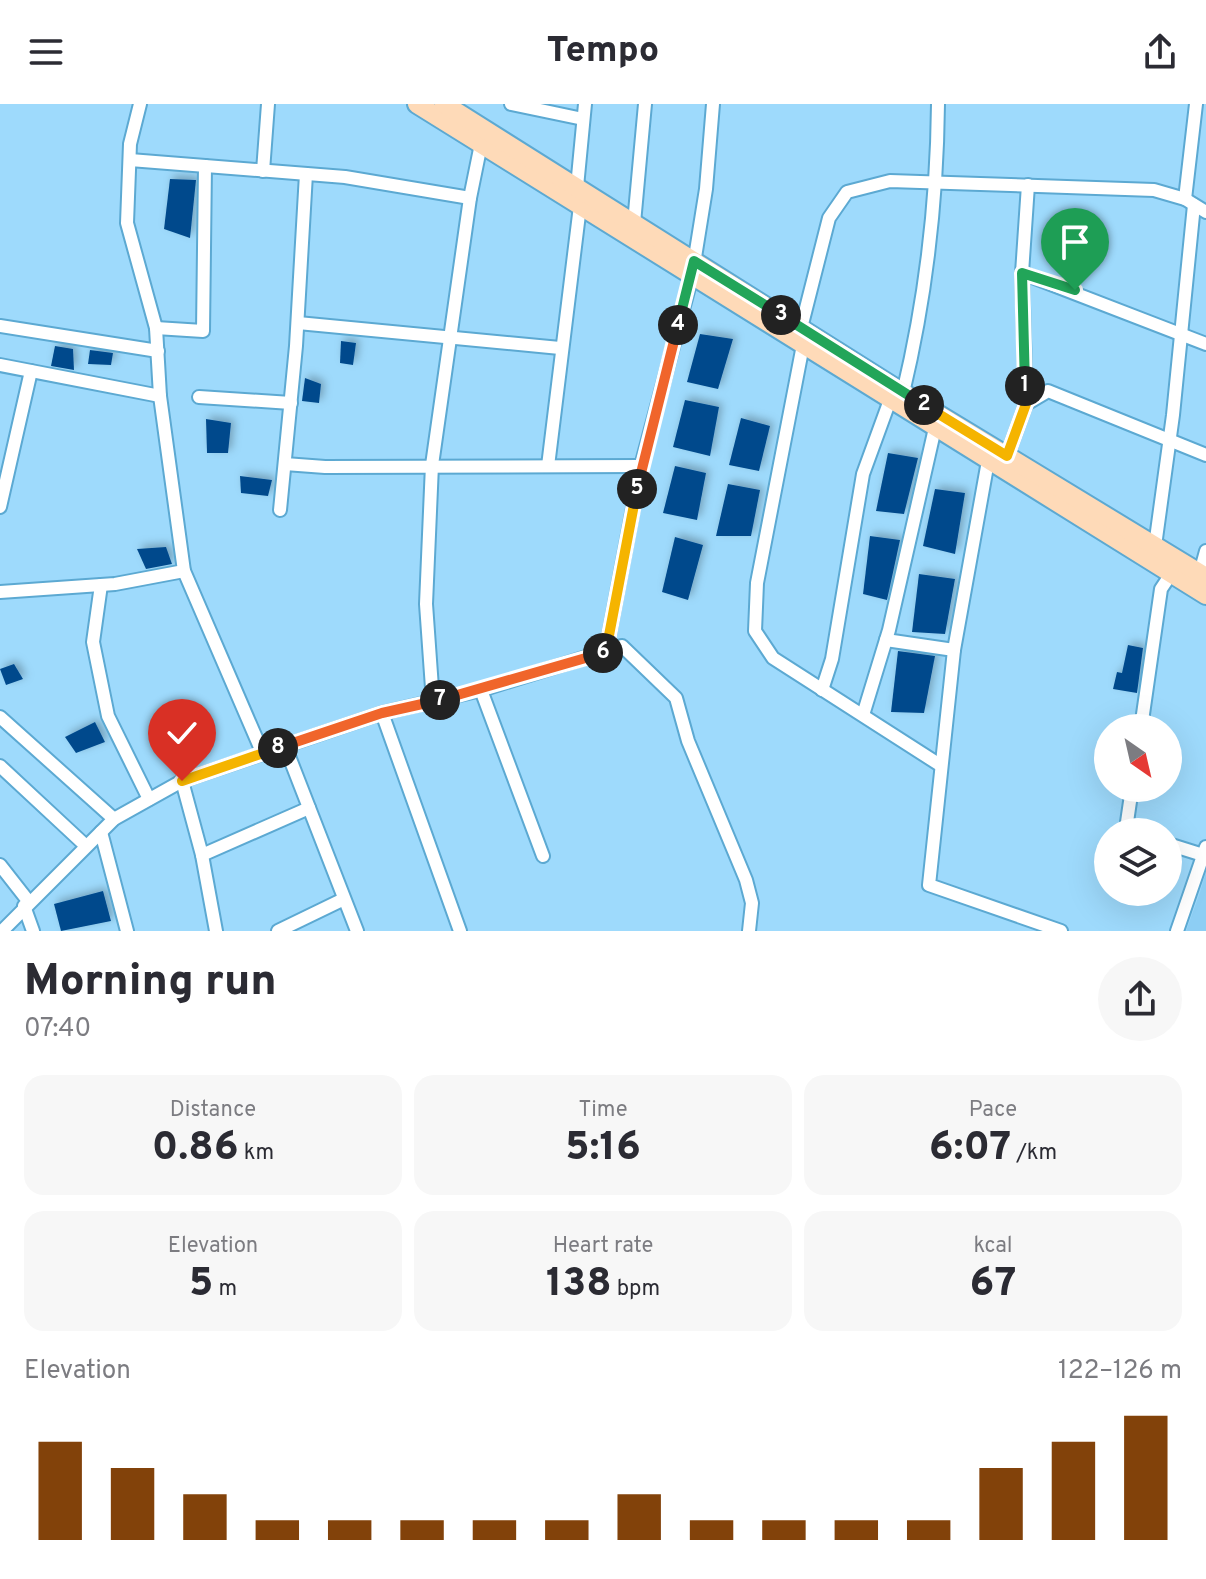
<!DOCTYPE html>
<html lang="en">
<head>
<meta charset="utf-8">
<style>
  :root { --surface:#fff; --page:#f7f7f7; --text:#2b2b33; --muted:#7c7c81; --accent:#82420a }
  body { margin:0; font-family:Overpass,sans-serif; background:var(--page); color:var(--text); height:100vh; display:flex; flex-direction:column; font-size:30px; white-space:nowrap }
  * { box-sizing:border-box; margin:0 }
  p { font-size:26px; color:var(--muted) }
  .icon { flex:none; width:44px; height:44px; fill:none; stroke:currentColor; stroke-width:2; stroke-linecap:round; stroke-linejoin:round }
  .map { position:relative; height:827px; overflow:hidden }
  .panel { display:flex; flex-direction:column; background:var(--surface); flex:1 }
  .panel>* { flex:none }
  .needle { width:52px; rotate:146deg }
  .buttons { position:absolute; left:1094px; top:610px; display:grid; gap:16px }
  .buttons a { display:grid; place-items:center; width:88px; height:88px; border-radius:50%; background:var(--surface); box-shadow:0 8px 32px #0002; font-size:40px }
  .pin { position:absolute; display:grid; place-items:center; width:68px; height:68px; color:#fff; margin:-82px -34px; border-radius:50% 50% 50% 0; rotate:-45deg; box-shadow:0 0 8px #0007 }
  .pin .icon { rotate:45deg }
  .km { position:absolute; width:40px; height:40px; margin:-20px; border-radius:50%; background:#222; color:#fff; font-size:22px; line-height:40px; text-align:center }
  .round { display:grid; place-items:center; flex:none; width:84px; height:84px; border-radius:42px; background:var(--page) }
  .head { display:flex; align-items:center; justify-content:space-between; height:136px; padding:0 24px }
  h1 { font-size:44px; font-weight:800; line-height:60px }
  .metrics { display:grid; grid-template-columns:repeat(3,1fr); gap:12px; height:136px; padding:8px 24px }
  .metrics div { display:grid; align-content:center; border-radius:20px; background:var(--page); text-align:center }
  .metrics b { font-size:40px; font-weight:800 }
  .metrics small { font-size:22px; font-weight:400 }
  .metrics p { font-size:22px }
  .chart { height:224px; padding:16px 24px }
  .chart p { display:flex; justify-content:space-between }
  .chart svg { width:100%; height:144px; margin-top:8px; stroke:var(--accent); stroke-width:6 }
  header { display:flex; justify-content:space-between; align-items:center; height:104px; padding:0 24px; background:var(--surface); font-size:36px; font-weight:800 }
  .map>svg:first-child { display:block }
  .built { fill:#8dcef4 }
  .building { fill:#044a8c; filter:url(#shadow) }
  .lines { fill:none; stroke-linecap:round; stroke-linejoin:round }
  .street-casing { stroke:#5ca9d2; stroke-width:16 }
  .secondary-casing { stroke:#5ca9d2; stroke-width:22 }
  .street { stroke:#fff; stroke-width:12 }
  .secondary { stroke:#fedab8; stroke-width:18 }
  .split-1-casing { stroke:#fff; stroke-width:16 }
  .split-2-casing { stroke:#fff; stroke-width:16 }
  .split-3-casing { stroke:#fff; stroke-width:16 }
  .split-4-casing { stroke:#fff; stroke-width:16 }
  .split-5-casing { stroke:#fff; stroke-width:16 }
  .split-6-casing { stroke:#fff; stroke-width:16 }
  .split-7-casing { stroke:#fff; stroke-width:16 }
  .split-8-casing { stroke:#fff; stroke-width:16 }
  .split-9-casing { stroke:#fff; stroke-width:16 }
  .split-1 { stroke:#22a559; stroke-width:10 }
  .split-2 { stroke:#f5b400; stroke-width:10 }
  .split-3 { stroke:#22a559; stroke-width:10 }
  .split-4 { stroke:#22a559; stroke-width:10 }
  .split-5 { stroke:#f0652b; stroke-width:10 }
  .split-6 { stroke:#f5b400; stroke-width:10 }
  .split-7 { stroke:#f0652b; stroke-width:10 }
  .split-8 { stroke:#f0652b; stroke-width:10 }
  .split-9 { stroke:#f5b400; stroke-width:10 }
</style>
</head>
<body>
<header><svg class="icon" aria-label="menu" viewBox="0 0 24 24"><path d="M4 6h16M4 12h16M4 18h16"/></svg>Tempo<svg class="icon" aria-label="share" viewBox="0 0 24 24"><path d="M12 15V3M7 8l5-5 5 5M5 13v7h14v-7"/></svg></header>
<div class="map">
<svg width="1206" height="827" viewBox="0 0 1206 827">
  <defs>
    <filter id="shadow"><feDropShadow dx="3.5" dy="-3.5" stdDeviation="4" flood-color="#0004"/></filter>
  </defs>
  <rect width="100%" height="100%" fill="#9edafc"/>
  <path class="built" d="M 1206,768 L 1206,827 L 1186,827 L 1200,788 Z"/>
  <g class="building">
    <path d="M 170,75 L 196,76 L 190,134 L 164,125 Z"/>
    <path d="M 700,230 L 733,235 L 718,285 L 687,278 Z"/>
    <path d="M 341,237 L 356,239 L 353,261 L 340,259 Z"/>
    <path d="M 55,242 L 73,245 L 74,266 L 51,262 Z"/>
    <path d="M 90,246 L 113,249 L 111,261 L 88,260 Z"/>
    <path d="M 305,274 L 321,280 L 319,299 L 302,297 Z"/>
    <path d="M 685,296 L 719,303 L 710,352 L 673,343 Z"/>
    <path d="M 741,314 L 770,322 L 759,367 L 729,361 Z"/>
    <path d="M 206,315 L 231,319 L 228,349 L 207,349 Z"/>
    <path d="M 888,349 L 918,354 L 904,410 L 876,407 Z"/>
    <path d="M 675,362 L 706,369 L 697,416 L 663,409 Z"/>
    <path d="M 240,372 L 272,376 L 268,392 L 241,389 Z"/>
    <path d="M 728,380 L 760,386 L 751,432 L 716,432 Z"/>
    <path d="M 935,385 L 965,389 L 955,450 L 923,442 Z"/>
    <path d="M 870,432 L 900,436 L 887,496 L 863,490 Z"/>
    <path d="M 675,433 L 703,441 L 688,496 L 662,488 Z"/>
    <path d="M 166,443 L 172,460 L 146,465 L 137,445 Z"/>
    <path d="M 919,470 L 955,475 L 945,530 L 912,528 Z"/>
    <path d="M 1128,541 L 1143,544 L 1137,589 L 1113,585 L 1117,568 L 1122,569 Z"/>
    <path d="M 898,547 L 935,552 L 924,609 L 891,608 Z"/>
    <path d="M 14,560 L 23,575 L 6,581 L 0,565 Z"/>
    <path d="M 95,618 L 105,638 L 76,649 L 65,633 Z"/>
    <path d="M 103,787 L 111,817 L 61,827 L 54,800 Z"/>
  </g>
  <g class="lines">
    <g class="street-casing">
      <g id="street">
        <path d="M 140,0 L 130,40 L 127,119 L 156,224 L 160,292 L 184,467 L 263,650"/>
        <path d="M 511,0 L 583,15"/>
        <path d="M 130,56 L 345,73 L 470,94"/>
        <path d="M 263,67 L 268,0"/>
        <path d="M 577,83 L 585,0"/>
        <path d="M 1185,95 L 1196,0"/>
        <path d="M 634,119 L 645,0"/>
        <path d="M 1022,169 L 1206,240"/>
        <path d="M 298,219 L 560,244"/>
        <path d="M 0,222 L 158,247"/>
        <path d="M 156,224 L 203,227 L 205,62"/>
        <path d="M 801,224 L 829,114 L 847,88 L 890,77 L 1154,86 L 1185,95 L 1206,108"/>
        <path d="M 803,241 L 757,479 L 755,527 L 773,554 L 940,661"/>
        <path d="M 0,261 L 160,292"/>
        <path d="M 903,289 C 926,193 937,99 938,0"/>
        <path d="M 199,293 L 291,299"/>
        <path d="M 1026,300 L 1048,287 L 1206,351"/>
        <path d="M 1007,352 L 1026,300 L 1022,169 L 1028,81"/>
        <path d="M 988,357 L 954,546 L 929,781 L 1061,827"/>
        <path d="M 285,360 L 325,363 L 641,362"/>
        <path d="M 548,362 L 580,102"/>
        <path d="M 0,403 L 31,267"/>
        <path d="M 280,406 L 296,242 L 306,70"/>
        <path d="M 1155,442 L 1173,311 L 1194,101"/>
        <path d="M 1200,469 L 1206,447"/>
        <path d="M 101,481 L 93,538 L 108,612 L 149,695"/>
        <path d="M 0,488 L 115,480 L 184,467"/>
        <path d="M 886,536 L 954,546"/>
        <path d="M 606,547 L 641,362 L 692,172 L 706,85 L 713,0"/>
        <path d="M 481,586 L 543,752"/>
        <path d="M 822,586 L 832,555 L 863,370 L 890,296"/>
        <path d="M 433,598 L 426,500 L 432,361 L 470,94 L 481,40"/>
        <path d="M 382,609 L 460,827"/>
        <path d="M 863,611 L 889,526 L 935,324"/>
        <path d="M 0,613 L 114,715"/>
        <path d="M 1141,624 L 1161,485 L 1171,470"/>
        <path d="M 285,642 L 357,827"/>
        <path d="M 0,662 L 86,742"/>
        <path d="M 182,677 L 202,751 L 216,827"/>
        <path d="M 1132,684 L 1127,718 L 1132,728"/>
        <path d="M 101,728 L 127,827"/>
        <path d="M 1168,740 L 1203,751"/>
        <path d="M 202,751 L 309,704"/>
        <path d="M 0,761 L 29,798"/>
        <path d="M 24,802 L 33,827"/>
        <path d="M 2,827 L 114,715 L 182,677 L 382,609 L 481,586 L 622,542 L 676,594 L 688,637 L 746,776 L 752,799 L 749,827"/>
        <path d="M 278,827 L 344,795"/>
        <path d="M 1177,827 L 1206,743"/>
      </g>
    </g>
    <g class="secondary-casing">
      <g id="secondary">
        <path d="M 417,0 L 1206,491"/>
        <path d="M 444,0 L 903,289 L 1206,473"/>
      </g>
    </g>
    <use href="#street" class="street"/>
    <use href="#secondary" class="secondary"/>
  </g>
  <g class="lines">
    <g class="split-1-casing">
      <path id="split-1" d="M 1025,282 L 1022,169 L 1075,186"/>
    </g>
    <g class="split-2-casing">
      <path id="split-2" d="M 924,301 L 1007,352 L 1026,300 L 1025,282"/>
    </g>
    <g class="split-3-casing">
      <path id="split-3" d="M 781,211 L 924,301"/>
    </g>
    <g class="split-4-casing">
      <path id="split-4" d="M 678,221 L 694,157 L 781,211"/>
    </g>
    <g class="split-5-casing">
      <path id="split-5" d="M 637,385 L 678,221"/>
    </g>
    <g class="split-6-casing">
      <path id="split-6" d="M 603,549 L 606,547 L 637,385"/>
    </g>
    <g class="split-7-casing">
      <path id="split-7" d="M 440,596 L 603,549"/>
    </g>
    <g class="split-8-casing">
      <path id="split-8" d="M 278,644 L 382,609 L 440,596"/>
    </g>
    <g class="split-9-casing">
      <path id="split-9" d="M 182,677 L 278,644"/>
    </g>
    <use href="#split-1" class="split-1"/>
    <use href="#split-2" class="split-2"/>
    <use href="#split-3" class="split-3"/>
    <use href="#split-4" class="split-4"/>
    <use href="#split-5" class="split-5"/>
    <use href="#split-6" class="split-6"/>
    <use href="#split-7" class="split-7"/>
    <use href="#split-8" class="split-8"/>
    <use href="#split-9" class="split-9"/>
  </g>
</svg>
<div class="buttons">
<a><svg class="needle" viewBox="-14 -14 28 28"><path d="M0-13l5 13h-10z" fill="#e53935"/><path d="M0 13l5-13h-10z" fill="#7c7c81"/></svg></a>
<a><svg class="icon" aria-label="layers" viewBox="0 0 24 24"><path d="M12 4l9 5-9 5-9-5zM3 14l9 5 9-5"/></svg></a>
</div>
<div class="pin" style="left:1075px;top:186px;background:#1e9e55"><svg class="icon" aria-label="arrive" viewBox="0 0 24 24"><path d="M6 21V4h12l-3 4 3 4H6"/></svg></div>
<div class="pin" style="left:182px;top:677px;background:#d93025"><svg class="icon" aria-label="check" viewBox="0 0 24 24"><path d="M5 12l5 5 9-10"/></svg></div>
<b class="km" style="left:1025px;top:282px">1</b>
<b class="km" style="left:924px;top:301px">2</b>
<b class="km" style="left:781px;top:211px">3</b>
<b class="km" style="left:678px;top:221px">4</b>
<b class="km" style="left:637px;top:385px">5</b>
<b class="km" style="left:603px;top:549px">6</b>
<b class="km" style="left:440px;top:596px">7</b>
<b class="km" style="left:278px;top:644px">8</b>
</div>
<section class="panel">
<div class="head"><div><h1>Morning run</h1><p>07:40</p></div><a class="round"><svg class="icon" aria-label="share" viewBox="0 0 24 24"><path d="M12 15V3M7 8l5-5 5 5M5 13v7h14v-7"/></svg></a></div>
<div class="metrics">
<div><p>Distance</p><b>0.86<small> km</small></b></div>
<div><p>Time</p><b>5:16</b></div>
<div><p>Pace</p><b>6:07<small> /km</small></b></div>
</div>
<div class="metrics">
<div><p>Elevation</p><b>5<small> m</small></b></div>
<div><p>Heart rate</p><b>138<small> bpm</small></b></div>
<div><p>kcal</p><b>67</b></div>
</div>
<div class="chart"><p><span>Elevation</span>122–126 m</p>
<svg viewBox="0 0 160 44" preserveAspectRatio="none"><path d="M5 44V14M15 44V22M25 44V30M35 44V38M45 44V38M55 44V38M65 44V38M75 44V38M85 44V30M95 44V38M105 44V38M115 44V38M125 44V38M135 44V22M145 44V14M155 44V6"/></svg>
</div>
</section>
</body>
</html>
